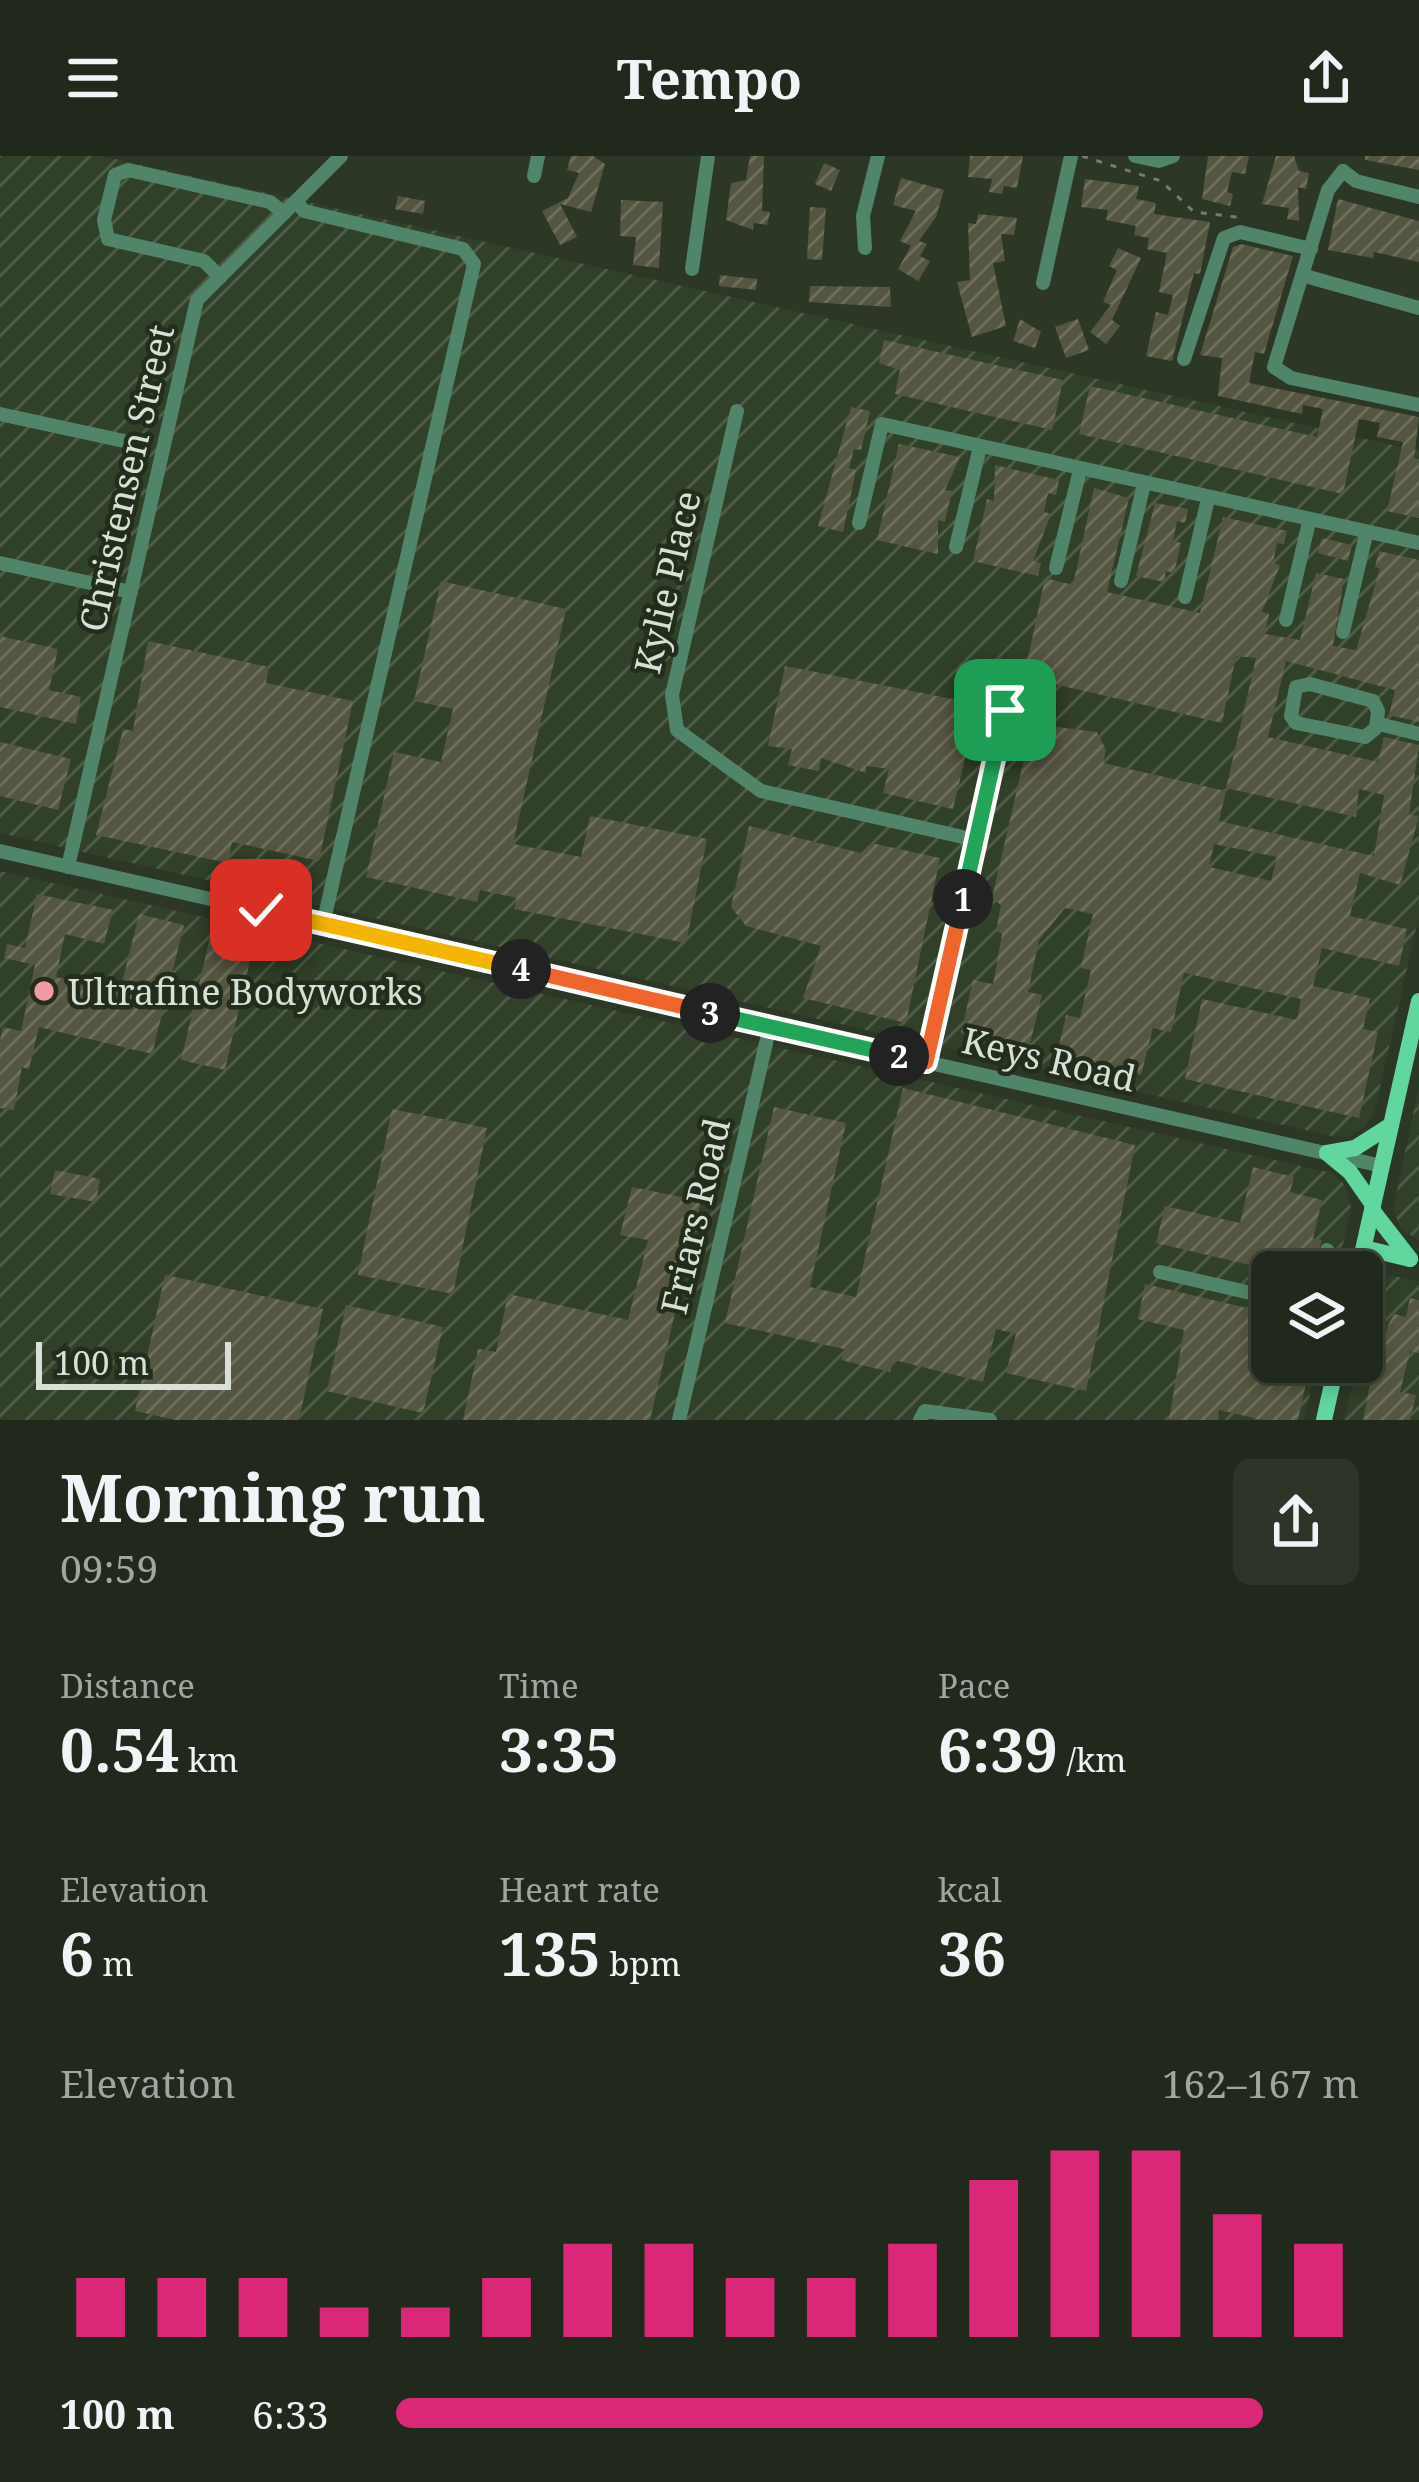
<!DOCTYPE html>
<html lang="en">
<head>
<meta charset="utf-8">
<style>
  :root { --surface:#21291c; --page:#2d3529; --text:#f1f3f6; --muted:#a2a6a3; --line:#3e453b; --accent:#db2777 }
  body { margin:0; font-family:"Noto Serif",serif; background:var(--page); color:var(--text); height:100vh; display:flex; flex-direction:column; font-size:45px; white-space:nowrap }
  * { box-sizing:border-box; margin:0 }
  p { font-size:39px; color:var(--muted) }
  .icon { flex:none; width:66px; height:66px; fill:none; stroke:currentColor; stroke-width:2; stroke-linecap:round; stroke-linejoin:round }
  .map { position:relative; height:1264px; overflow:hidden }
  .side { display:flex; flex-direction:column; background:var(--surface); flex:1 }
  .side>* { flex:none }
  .fabs { position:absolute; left:1251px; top:1095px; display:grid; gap:24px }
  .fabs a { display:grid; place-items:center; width:132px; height:132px; border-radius:18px; background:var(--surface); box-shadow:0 6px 18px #0003,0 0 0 3px var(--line); font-size:60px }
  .scale { position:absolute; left:36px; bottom:30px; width:195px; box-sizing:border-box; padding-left:12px; border:6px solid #d9e1d6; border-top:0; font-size:33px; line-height:42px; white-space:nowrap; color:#d9e1d6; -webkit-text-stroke:9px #222d1c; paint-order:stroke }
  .pin { position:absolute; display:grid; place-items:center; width:102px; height:102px; color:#fff; margin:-51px; border-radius:24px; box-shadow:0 6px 18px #0006 }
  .km { position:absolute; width:60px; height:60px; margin:-30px; border-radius:50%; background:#222; color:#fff; font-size:33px; line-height:60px; text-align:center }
  .round { display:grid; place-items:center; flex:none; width:126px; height:126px; border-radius:18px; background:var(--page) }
  .summary { display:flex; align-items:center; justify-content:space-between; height:204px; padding:0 60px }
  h1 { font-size:66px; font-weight:700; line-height:90px }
  .metrics { display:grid; grid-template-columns:repeat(3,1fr); gap:18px; height:204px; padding:12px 60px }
  .metrics div { display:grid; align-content:center }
  .metrics b { font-size:60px; font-weight:700 }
  .metrics small { font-size:33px; font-weight:400 }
  .metrics p { font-size:33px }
  .chart { height:336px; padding:24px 60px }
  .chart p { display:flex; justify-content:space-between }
  .chart svg { width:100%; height:216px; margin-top:12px; stroke:var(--accent); stroke-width:6 }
  ul { padding:0 60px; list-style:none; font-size:39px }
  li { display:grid; grid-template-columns:192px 144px 1fr; align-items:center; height:90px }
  li i { height:30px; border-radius:15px; background:var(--accent) }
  header { display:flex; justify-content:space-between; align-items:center; height:156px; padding:0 60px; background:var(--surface); font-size:54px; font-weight:700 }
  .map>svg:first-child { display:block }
  .industrial { fill:url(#industrial-furrows) }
  .building { fill:url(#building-hatch); fill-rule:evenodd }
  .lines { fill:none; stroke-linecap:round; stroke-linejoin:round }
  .path { stroke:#737d6e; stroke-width:3; stroke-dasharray:6 9; stroke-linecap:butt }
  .minor { stroke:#508569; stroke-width:14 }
  .major { stroke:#61d69e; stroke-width:16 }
  .split-1-casing { stroke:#fff; stroke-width:24 }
  .split-2-casing { stroke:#fff; stroke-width:24 }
  .split-3-casing { stroke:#fff; stroke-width:24 }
  .split-4-casing { stroke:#fff; stroke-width:24 }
  .split-5-casing { stroke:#fff; stroke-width:24 }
  .split-6-casing { stroke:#fff; stroke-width:24 }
  .split-1 { stroke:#22a559; stroke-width:15 }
  .split-2 { stroke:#f0652b; stroke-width:15 }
  .split-3 { stroke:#22a559; stroke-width:15 }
  .split-4 { stroke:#f0652b; stroke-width:15 }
  .split-5 { stroke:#f5b400; stroke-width:15 }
  .split-6 { stroke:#f5b400; stroke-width:15 }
  .poi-dot { fill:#f39aa9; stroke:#222d1c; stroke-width:4.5 }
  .labels { text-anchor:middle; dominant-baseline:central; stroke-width:9; stroke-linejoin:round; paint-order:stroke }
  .street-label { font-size:36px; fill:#d9e1d6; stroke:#222d1c }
  .poi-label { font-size:36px; fill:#d9e1d6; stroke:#222d1c; text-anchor:start }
</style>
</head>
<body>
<header><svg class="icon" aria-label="menu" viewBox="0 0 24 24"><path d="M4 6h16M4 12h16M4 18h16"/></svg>Tempo<svg class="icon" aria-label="share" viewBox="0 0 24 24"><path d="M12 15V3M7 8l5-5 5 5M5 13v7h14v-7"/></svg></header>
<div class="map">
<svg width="1419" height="1264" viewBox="0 0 1419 1264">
  <defs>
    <pattern id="industrial-furrows" width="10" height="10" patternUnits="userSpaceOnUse" patternTransform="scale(3)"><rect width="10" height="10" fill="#314029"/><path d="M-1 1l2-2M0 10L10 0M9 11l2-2" fill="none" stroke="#4e5b47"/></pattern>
    <pattern id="building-hatch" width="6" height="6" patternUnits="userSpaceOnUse" patternTransform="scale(3)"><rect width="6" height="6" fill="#555641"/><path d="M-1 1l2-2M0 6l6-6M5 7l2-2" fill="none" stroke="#6d6e5c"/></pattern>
  </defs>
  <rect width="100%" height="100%" fill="#2c3726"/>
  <g class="industrial">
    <path d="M 0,0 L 102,0 L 1419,295 L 1419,759 L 1375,953 L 1365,971 L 1347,981 L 1332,980 L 0,677 Z"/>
    <path d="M 0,715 L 1332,1017 L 1344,1028 L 1351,1051 L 1337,1116 L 1272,1116 L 1272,1206 L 1317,1206 L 1304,1264 L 0,1264 Z"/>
    <path d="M 1419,930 L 1419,1084 L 1401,1073 L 1393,1053 Z"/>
    <path d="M 1386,1118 L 1419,1126 L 1419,1264 L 1344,1264 L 1358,1206 L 1362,1206 L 1376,1125 Z"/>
  </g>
  <g class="building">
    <path d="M 571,0 L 593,0 L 605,8 L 591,56 L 560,48 L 577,81 L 560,89 L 542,55 L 568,42 L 579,17 L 567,14 Z"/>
    <path d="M 750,0 L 764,0 L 762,55 L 770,56 L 767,69 L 754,67 L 753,74 L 726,64 L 731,27 L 746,24 Z"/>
    <path d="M 970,0 L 1023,0 L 1017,32 L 1004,30 L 1002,38 L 989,36 L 992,23 L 968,21 Z"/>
    <path d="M 1208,0 L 1249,0 L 1245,18 L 1232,16 L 1227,36 L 1233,38 L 1230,50 L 1202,43 Z"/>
    <path d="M 1276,0 L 1294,0 L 1299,15 L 1309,17 L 1306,33 L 1298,31 L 1299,65 L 1287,63 L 1289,52 L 1262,48 Z"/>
    <path d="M 1365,0 L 1419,0 L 1419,14 L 1365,4 Z"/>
    <path d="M 824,7 L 840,14 L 831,35 L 815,28 Z"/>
    <path d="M 901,22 L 944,34 L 936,61 L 919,85 L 927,88 L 920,100 L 930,105 L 918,125 L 898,113 L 911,90 L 900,85 L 916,55 L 893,49 Z"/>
    <path d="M 1085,23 L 1139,30 L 1136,43 L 1156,47 L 1154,58 L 1210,66 L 1200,118 L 1194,117 L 1172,205 L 1146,200 L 1156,156 L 1168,159 L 1173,139 L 1159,136 L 1167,97 L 1147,93 L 1149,82 L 1134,79 L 1136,70 L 1106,64 L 1108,54 L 1081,51 Z"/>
    <path d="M 398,40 L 425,45 L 423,58 L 395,53 Z"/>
    <path d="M 1338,43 L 1419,65 L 1419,106 L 1374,96 L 1373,102 L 1328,94 Z"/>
    <path d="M 621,44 L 663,46 L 659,112 L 633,109 L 636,81 L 620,80 Z"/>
    <path d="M 810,51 L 826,52 L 822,104 L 807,103 Z"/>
    <path d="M 978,58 L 1017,62 L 1014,79 L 1001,78 L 1005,105 L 993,107 L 1006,170 L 972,181 L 957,126 L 970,124 L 968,67 L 976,68 Z"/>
    <path d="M 1241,88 L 1293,100 L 1264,198 L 1255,196 L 1249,227 L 1419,261 L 1414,302 L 1419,303 L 1419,362 L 1387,355 L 1403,286 L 1377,281 L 1380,267 L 1359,263 L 1343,338 L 1079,278 L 1090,230 L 1317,281 L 1323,253 L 1303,249 L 1302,258 L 1218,240 L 1222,202 L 1200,199 L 1233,91 Z"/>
    <path d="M 1118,92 L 1141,102 L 1112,164 L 1120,170 L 1106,188 L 1090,176 L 1111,149 L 1103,146 L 1117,114 L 1109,110 Z"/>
    <path d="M 720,119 L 757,123 L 756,134 L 719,130 Z"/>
    <path d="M 810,130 L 890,131 L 891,151 L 809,146 Z"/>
    <path d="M 1020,163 L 1041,176 L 1035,192 L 1013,185 Z"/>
    <path d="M 1078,163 L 1089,194 L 1066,202 L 1055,171 Z"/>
    <path d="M 884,184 L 1063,224 L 1052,274 L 895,238 L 900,214 L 879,207 Z"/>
    <path d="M 851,251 L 870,255 L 861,294 L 854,293 L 849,312 L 856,314 L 843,376 L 818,370 Z"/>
    <path d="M 899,288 L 960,301 L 945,334 L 952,335 L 945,366 L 938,364 L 938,398 L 877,384 Z"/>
    <path d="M 995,309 L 1059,324 L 1056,339 L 1048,337 L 1044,356 L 1051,358 L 1033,405 L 1041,407 L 1038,420 L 973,405 L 987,343 L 994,345 Z"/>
    <path d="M 1094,332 L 1129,342 L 1107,436 L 1200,457 L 1223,361 L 1287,375 L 1284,388 L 1277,387 L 1273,407 L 1280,409 L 1262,456 L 1269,458 L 1265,478 L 1300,484 L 1316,417 L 1344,423 L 1333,490 L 1356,494 L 1380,412 L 1375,411 L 1379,395 L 1419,404 L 1419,566 L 1389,559 L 1395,534 L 1286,505 L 1268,581 L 1378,606 L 1384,581 L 1419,589 L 1409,659 L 1419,660 L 1400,729 L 1360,717 L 1350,760 L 1407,773 L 1399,810 L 1322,792 L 1313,830 L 1370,842 L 1363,873 L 1378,876 L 1359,962 L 1185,923 L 1202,843 L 1297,864 L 1301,843 L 1184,817 L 1171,876 L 1153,872 L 1141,919 L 1057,898 L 1066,859 L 1080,862 L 1091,814 L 1081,812 L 1093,758 L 1065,752 L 1039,784 L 1028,836 L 1042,839 L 1029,892 L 961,877 L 973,824 L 993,828 L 1002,778 L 996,775 L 1001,749 L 992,742 L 1032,568 L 1097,576 L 1106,594 L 1103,607 L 1226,635 L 1219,665 L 1374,700 L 1384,639 L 1359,633 L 1356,661 L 1226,632 L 1256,502 L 1236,500 L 1222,567 L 1024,521 L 1045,422 L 1073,429 ZM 1214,688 L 1277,701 L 1271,725 L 1209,711 Z"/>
    <path d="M 1155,347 L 1188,353 L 1185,367 L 1177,365 L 1173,385 L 1181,387 L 1174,417 L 1166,415 L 1164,426 L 1136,420 Z"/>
    <path d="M 1322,382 L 1352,389 L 1348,405 L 1318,397 Z"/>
    <path d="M 441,425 L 566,453 L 513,688 L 581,701 L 590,660 L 707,683 L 686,787 L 514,753 L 517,742 L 480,734 L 477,746 L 366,721 L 394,596 L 441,606 L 453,553 L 414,545 Z"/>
    <path d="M 0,480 L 58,493 L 49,534 L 81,541 L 76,568 L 0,551 Z"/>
    <path d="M 148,485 L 269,511 L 266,527 L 353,545 L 319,705 L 232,686 L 228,707 L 96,679 L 123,573 L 133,575 Z"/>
    <path d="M 785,510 L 978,548 L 953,653 L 883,637 L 889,613 L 866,610 L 866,617 L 821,602 L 819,615 L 788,609 L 792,593 L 768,590 Z"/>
    <path d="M 0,586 L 71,603 L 58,654 L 0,640 Z"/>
    <path d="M 749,670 L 865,698 L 872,687 L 940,702 L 906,867 L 803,842 L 821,790 L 746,770 L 731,751 Z"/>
    <path d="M 37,738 L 113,754 L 104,788 L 65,778 L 56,821 L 120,835 L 139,758 L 184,769 L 152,898 L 39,871 L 29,913 L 22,911 L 14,954 L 0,952 L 0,884 L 3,871 L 21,875 L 35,809 L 4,802 L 7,788 L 25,792 Z"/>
    <path d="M 212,773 L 255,783 L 225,914 L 181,904 Z"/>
    <path d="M 903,932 L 1135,989 L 1086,1235 L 1006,1217 L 1016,1178 L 996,1173 L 983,1226 L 894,1204 L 890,1216 L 841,1204 L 844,1193 L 725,1167 L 774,951 L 846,967 L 810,1131 L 856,1141 Z"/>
    <path d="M 392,953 L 487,972 L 453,1138 L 358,1119 Z"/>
    <path d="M 1253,1011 L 1294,1021 L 1290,1036 L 1322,1044 L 1313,1083 L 1322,1084 L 1311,1116 L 1281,1116 L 1156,1087 L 1165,1050 L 1240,1067 Z"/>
    <path d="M 55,1014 L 100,1023 L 96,1046 L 50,1038 Z"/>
    <path d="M 632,1031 L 701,1045 L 650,1264 L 463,1264 L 478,1193 L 496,1196 L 508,1138 L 628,1164 L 648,1084 L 620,1079 Z"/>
    <path d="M 165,1119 L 323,1153 L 299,1264 L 176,1264 L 135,1255 Z"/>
    <path d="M 1145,1128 L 1272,1158 L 1272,1206 L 1309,1213 L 1298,1264 L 1263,1264 L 1219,1254 L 1218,1264 L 1169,1264 L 1184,1174 L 1138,1163 Z"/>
    <path d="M 1410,1142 L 1419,1144 L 1419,1197 L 1410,1195 L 1400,1236 L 1416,1239 L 1410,1264 L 1363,1264 L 1372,1218 L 1363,1216 L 1368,1193 L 1382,1196 L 1388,1169 L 1394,1158 L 1406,1161 Z"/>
    <path d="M 346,1149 L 443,1171 L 423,1257 L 327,1235 Z"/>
  </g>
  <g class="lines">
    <path class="path" d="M 1082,0 L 1161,25 L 1194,56 L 1244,62"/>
    <g class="minor">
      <path d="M 1135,0 L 1159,5 L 1173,0"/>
      <path d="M 1343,15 L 1328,34 L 1274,211 L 1291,222 L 1419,249"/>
      <path d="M 1343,15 L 1356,25 L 1419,41"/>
      <path d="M 534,20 L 538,0"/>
      <path d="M 296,45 L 304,55 L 463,93 L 474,108 L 323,768"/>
      <path d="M 865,92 L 863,60 L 878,0"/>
      <path d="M 692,113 L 708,0"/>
      <path d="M 1305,120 L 1419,152"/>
      <path d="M 220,121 L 204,105 L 108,83 L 104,64 L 115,19 L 128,14 L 270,46 L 284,57"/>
      <path d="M 1043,127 L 1071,0"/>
      <path d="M 1184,203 L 1224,82 L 1240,76 L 1311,93"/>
      <path d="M 737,255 L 672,539 L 677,574 L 761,635 L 976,684"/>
      <path d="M 0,258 L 138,288 L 129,328"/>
      <path d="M 859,367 L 882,268 L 1419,387"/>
      <path d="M 956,391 L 980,291"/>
      <path d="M 0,407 L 131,436"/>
      <path d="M 1056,412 L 1080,314"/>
      <path d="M 1121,425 L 1144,328"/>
      <path d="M 1185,441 L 1208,343"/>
      <path d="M 1286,464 L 1309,366"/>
      <path d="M 1343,476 L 1366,379"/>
      <path d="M 1310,528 L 1373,545 L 1378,555 L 1376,572 L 1365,581 L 1296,567 L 1291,560 L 1296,531 Z"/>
      <path d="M 1379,568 L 1419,578"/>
      <path d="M 0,695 L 1382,1010"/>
      <path d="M 68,711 L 197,144 L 341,0"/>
      <path d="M 926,906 L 1005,554"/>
      <path d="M 1160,1116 L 1272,1142"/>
      <path d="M 1322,1116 L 1327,1094"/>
      <path d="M 679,1264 L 770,870"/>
      <path d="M 920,1264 L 925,1255 L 990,1264"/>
    </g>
    <g class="major">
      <path d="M 1327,997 L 1355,992 L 1391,969"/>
      <path d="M 1327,997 L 1350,1016 L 1373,1049"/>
      <path d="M 1372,1054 L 1410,1103"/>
      <path d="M 1364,1092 L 1410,1103"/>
      <path d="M 1358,1116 L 1419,845"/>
      <path d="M 1324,1264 L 1337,1206"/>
    </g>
  </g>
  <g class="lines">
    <g class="split-1-casing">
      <path id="split-1" d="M 963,743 L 1005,554"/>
    </g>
    <g class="split-2-casing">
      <path id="split-2" d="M 899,900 L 926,906 L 963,743"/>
    </g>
    <g class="split-3-casing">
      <path id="split-3" d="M 710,857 L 899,900"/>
    </g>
    <g class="split-4-casing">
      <path id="split-4" d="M 521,813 L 710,857"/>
    </g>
    <g class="split-5-casing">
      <path id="split-5" d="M 332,770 L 521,813"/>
    </g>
    <g class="split-6-casing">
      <path id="split-6" d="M 261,754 L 332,770"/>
    </g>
    <use href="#split-1" class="split-1"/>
    <use href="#split-2" class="split-2"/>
    <use href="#split-3" class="split-3"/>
    <use href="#split-4" class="split-4"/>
    <use href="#split-5" class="split-5"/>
    <use href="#split-6" class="split-6"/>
  </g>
  <circle class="poi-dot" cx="44" cy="835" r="12"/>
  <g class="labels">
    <g class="street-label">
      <text transform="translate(126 322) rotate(-77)">Christensen Street</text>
      <text transform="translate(667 426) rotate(-77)">Kylie Place</text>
      <text transform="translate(1049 903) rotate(13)">Keys Road</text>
      <text transform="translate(695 1060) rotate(-77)">Friars Road</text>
    </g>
    <g class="poi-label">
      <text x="68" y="835">Ultrafine Bodyworks</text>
    </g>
  </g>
</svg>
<div class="fabs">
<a><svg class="icon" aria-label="layers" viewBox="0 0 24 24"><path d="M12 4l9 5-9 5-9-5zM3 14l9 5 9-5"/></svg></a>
</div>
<div class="scale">100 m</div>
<div class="pin" style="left:1005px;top:554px;background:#1e9e55"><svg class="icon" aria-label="arrive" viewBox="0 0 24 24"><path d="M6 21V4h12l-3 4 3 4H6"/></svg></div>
<div class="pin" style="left:261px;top:754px;background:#d93025"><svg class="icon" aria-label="check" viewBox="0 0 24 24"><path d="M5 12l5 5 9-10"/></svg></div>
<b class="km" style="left:963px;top:743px">1</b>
<b class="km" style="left:899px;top:900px">2</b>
<b class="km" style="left:710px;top:857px">3</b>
<b class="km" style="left:521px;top:813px">4</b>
</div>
<section class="side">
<div class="summary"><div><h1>Morning run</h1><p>09:59</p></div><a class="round"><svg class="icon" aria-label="share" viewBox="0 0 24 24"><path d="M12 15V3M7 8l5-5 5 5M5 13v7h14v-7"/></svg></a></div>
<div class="metrics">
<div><p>Distance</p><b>0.54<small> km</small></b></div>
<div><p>Time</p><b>3:35</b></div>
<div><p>Pace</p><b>6:39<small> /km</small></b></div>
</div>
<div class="metrics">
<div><p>Elevation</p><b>6<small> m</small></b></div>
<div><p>Heart rate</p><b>135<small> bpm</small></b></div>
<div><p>kcal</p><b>36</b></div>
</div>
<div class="chart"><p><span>Elevation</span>162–167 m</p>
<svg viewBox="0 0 160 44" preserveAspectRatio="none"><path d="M5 44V32M15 44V32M25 44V32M35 44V38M45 44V38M55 44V32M65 44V25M75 44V25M85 44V32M95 44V32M105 44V25M115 44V12M125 44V6M135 44V6M145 44V19M155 44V25"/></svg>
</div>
<ul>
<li><b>100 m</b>6:33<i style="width:90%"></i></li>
</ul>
</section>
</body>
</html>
